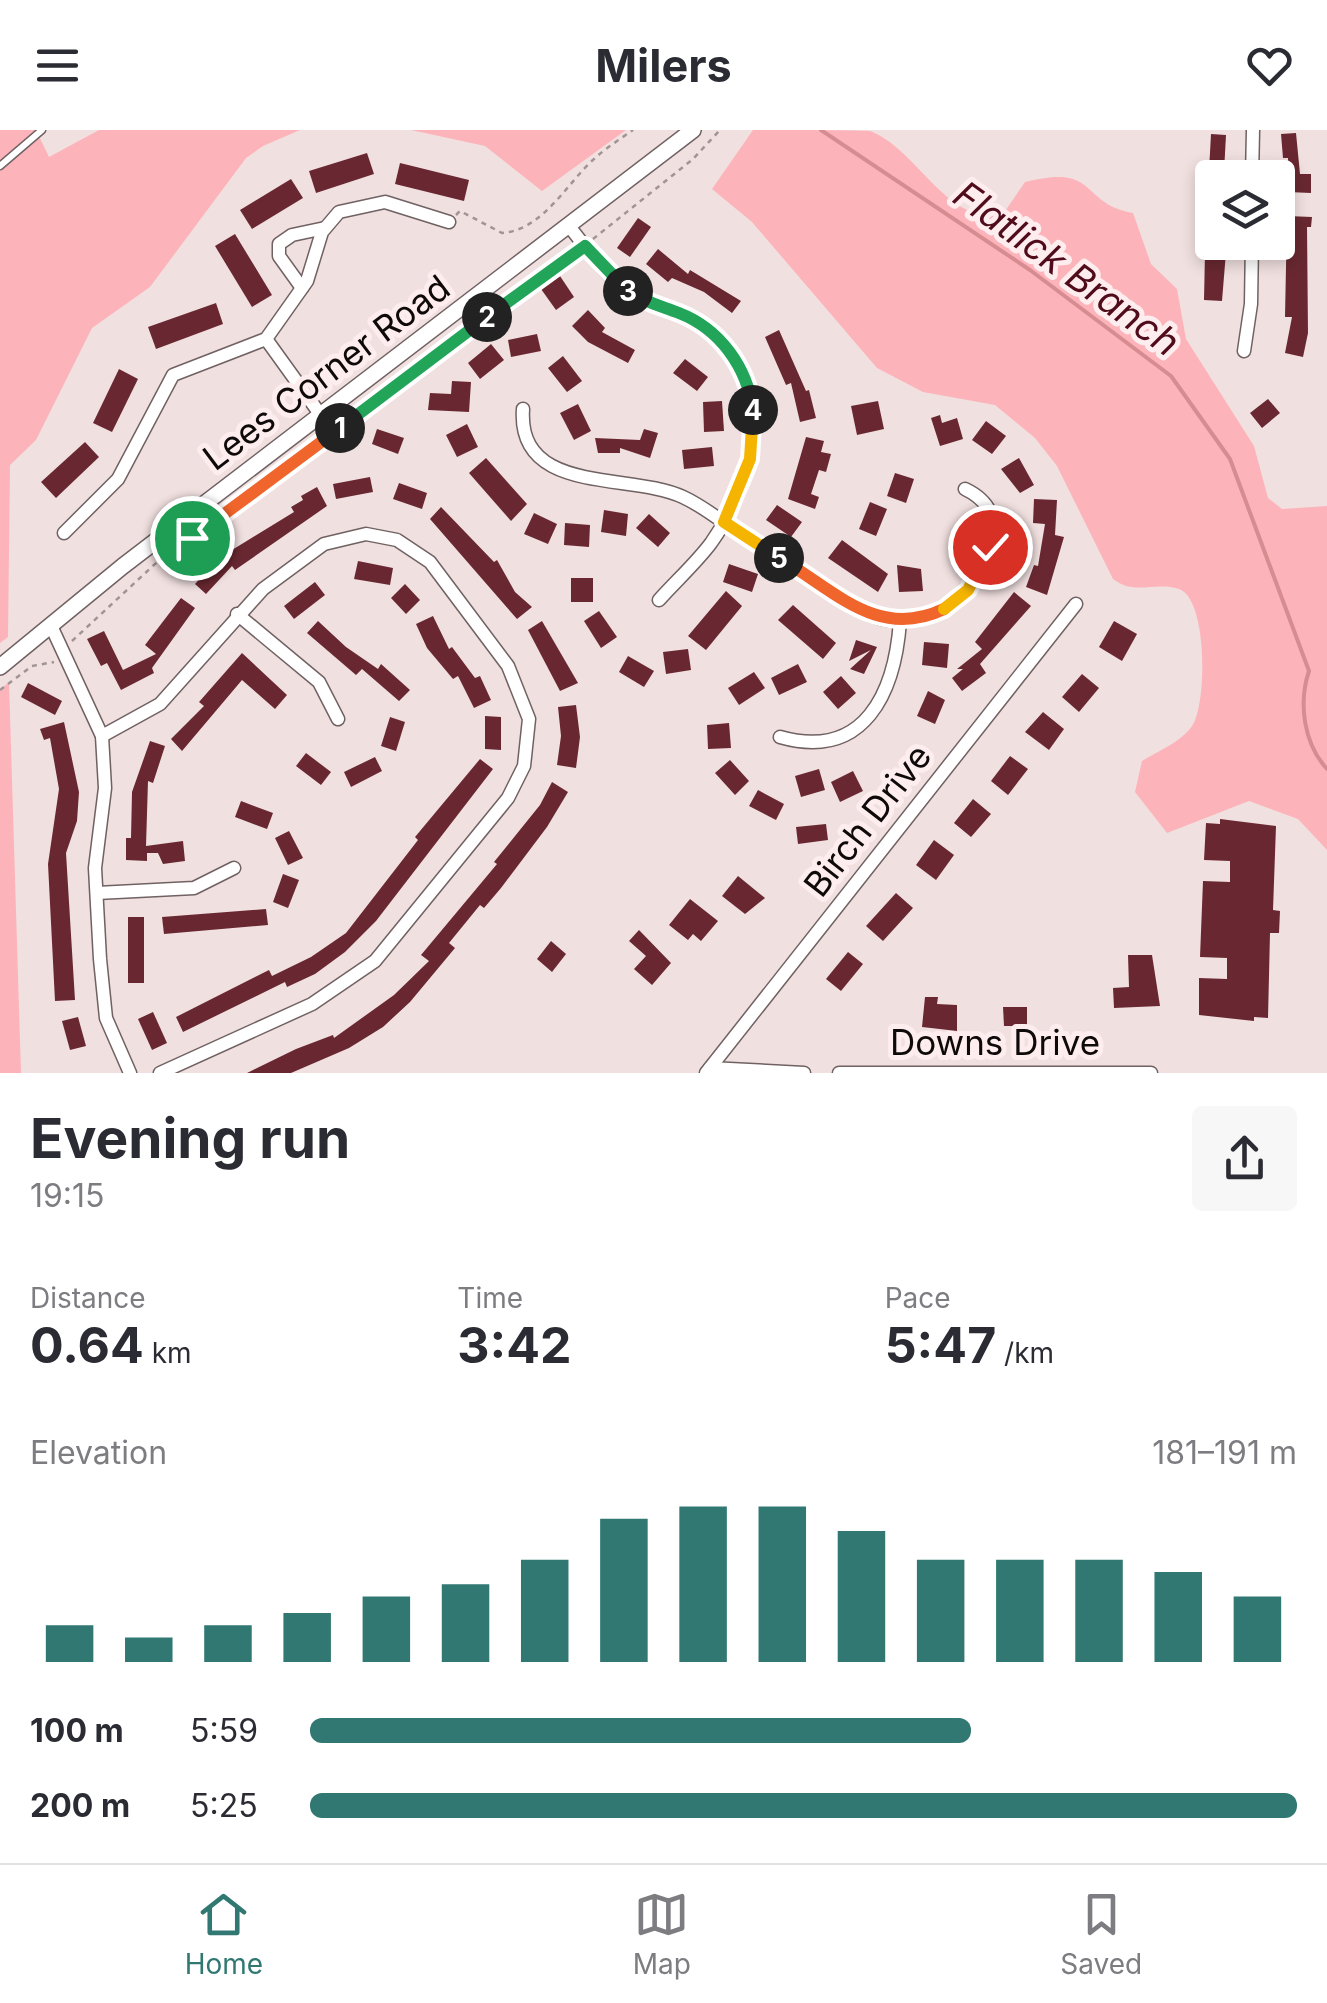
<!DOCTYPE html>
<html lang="en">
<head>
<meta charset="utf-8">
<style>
  :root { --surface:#fff; --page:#f7f7f7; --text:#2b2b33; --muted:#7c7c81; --line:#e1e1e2; --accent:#317872 }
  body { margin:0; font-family:Inter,sans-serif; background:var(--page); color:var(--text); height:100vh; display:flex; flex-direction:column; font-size:38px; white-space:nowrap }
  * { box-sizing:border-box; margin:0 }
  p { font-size:32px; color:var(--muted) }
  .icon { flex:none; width:55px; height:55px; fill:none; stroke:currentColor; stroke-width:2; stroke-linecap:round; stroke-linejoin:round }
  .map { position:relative; height:943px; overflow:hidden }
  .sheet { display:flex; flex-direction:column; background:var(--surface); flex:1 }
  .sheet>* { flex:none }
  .fabs { position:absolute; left:1195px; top:30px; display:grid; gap:20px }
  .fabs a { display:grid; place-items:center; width:100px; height:100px; border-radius:10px; background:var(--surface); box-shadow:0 5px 15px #0003; font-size:50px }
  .pin { position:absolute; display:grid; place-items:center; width:85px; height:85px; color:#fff; margin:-42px; border:5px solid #fff; border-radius:50%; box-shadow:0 2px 10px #0007 }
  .km { position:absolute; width:50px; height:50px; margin:-25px; border-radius:50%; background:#222; color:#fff; font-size:28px; line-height:50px; text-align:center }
  .round { display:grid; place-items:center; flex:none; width:105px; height:105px; border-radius:10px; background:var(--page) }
  .headline { display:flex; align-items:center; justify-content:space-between; height:170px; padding:0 30px }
  h1 { font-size:55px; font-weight:700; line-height:75px }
  .metrics { display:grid; grid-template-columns:repeat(3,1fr); gap:15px; height:170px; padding:10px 30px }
  .metrics div { display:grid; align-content:center }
  .metrics b { font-size:50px; font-weight:700 }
  .metrics small { font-size:28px; font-weight:400 }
  .metrics p { font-size:28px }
  .chart { height:280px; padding:20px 30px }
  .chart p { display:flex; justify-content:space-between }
  .chart svg { width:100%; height:180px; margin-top:10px; stroke:var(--accent); stroke-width:6 }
  ul { padding:0 30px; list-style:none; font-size:32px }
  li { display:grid; grid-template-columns:160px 120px 1fr; align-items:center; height:75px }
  li i { height:25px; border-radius:12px; background:var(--accent) }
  header { display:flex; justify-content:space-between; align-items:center; height:130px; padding:0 30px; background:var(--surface); font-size:45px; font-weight:700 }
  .tabs { display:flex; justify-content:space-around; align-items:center; height:140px; border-top:2px solid var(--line); background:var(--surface); font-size:28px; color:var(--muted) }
  .tabs a { display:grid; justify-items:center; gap:5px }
  .tabs .selected { color:var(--accent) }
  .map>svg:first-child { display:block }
  .green { fill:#fcb4ba }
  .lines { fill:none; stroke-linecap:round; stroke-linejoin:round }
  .stream { stroke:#d78c92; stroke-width:4 }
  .building { fill:#692831 }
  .service-casing { stroke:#706162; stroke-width:9 }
  .minor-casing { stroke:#706162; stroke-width:15 }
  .tertiary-casing { stroke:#706162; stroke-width:18 }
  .path { stroke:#a09494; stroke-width:2.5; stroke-dasharray:5 5; stroke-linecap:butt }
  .service { stroke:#fff; stroke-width:6 }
  .minor { stroke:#fff; stroke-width:12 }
  .tertiary { stroke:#fff; stroke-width:15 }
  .split-1-casing { stroke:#fff; stroke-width:20 }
  .split-2-casing { stroke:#fff; stroke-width:20 }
  .split-3-casing { stroke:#fff; stroke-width:20 }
  .split-4-casing { stroke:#fff; stroke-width:20 }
  .split-5-casing { stroke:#fff; stroke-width:20 }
  .split-6-casing { stroke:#fff; stroke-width:20 }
  .split-7-casing { stroke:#fff; stroke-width:20 }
  .split-1 { stroke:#f0652b; stroke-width:12 }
  .split-2 { stroke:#22a559; stroke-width:12 }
  .split-3 { stroke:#22a559; stroke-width:12 }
  .split-4 { stroke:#22a559; stroke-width:12 }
  .split-5 { stroke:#f5b400; stroke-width:12 }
  .split-6 { stroke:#f0652b; stroke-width:12 }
  .split-7 { stroke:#f5b400; stroke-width:12 }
  .labels { text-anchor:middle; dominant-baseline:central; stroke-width:10; stroke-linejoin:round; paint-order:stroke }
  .street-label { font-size:35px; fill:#0f0a0a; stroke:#feedee }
  .water-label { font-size:38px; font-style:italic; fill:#500c1b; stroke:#feedee }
</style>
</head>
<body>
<header><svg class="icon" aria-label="menu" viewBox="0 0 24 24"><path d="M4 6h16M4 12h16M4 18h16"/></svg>Milers<svg class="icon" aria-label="heart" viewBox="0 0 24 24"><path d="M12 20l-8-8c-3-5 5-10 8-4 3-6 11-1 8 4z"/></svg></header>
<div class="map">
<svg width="1327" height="943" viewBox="0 0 1327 943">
  <rect width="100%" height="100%" fill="#f1e0e0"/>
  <g class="green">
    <path d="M 0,0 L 36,0 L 49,27 L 99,0 L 300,0 L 263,16 L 246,28 L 150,157 L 92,198 L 36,310 L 10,335 L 8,507 L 0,513 Z"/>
    <path d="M 411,0 L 626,0 L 542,61 L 485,16 Z"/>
    <path d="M 753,0 C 779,0 849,0 870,1 C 918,19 947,97 1003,84 L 1025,52 C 1100,33 1078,73 1133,83 L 1151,134 L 1177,159 L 1186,209 L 1254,316 L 1268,368 L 1282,379 L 1327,376 L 1327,720 L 1298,689 L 1249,671 L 1167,703 L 1135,662 L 1142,631 C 1158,621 1181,612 1192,596 C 1207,575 1208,469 1179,459 C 1154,451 1135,466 1113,449 L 1057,336 L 1035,308 L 995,275 L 923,262 L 877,238 L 752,92 L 712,59 Z"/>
    <path d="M 9,552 L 21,943 L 0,943 L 0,560 Z"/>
  </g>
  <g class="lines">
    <path class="stream" d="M 821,0 L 1030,140 L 1171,246 L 1230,329 L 1309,541 C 1298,574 1304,614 1327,639"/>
  </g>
  <g class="building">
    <path d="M 1296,3 L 1300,44 L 1311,44 L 1311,63 L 1288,62 L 1288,28 L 1283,28 L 1281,4 Z"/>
    <path d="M 1211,4 L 1226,5 L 1224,42 L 1209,41 Z"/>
    <path d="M 367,23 L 374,44 L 316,63 L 309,41 Z"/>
    <path d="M 400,33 L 469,50 L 464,71 L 395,54 Z"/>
    <path d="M 291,49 L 303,68 L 252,99 L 240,80 Z"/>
    <path d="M 1287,86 L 1312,87 L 1311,97 L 1307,97 L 1308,203 L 1303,227 L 1285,223 L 1292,187 L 1285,187 Z"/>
    <path d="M 638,88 L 651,97 L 630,127 L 617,118 Z"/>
    <path d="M 235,104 L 272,165 L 252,177 L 215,116 Z"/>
    <path d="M 658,119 L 688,144 L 690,140 L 741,171 L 732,183 L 704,162 L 672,148 L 668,152 L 646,134 Z"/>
    <path d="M 1205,122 L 1226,122 L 1222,171 L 1204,170 Z"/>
    <path d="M 560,146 L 574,167 L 556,180 L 541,159 Z"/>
    <path d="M 216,173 L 223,194 L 156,219 L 148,197 Z"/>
    <path d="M 588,180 L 605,198 L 602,202 L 635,220 L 628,233 L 588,212 L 572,196 Z"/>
    <path d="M 779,200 L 806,261 L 809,260 L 816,288 L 800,292 L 791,253 L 786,255 L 765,207 Z"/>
    <path d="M 537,204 L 541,221 L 511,227 L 508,210 Z"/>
    <path d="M 491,214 L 504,230 L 480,249 L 468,233 Z"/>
    <path d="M 563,226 L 582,251 L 567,262 L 548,238 Z"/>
    <path d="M 685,229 L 708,247 L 697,261 L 673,243 Z"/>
    <path d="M 119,239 L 138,249 L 112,302 L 93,293 Z"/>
    <path d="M 452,251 L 471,252 L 469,282 L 428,280 L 430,263 L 451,264 Z"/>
    <path d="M 1268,269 L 1280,283 L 1262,298 L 1250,283 Z"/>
    <path d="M 722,271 L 724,301 L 704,302 L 703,272 Z"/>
    <path d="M 878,271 L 884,299 L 857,305 L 851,276 Z"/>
    <path d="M 578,274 L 591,301 L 574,310 L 560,283 Z"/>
    <path d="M 940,285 L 942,293 L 957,288 L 963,309 L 940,316 L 931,288 Z"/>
    <path d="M 986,291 L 1006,306 L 992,324 L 972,310 Z"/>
    <path d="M 467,294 L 478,317 L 457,327 L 446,305 Z"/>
    <path d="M 377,299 L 404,308 L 398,324 L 372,314 Z"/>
    <path d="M 644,299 L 658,303 L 650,328 L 620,318 L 620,323 L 598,323 L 595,308 L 640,310 Z"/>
    <path d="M 806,307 L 824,311 L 821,322 L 831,324 L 826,342 L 819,340 L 811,364 L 819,367 L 815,379 L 788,369 Z"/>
    <path d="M 85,312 L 99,327 L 56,368 L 41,352 Z"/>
    <path d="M 712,317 L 714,336 L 684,339 L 682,320 Z"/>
    <path d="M 486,328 L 527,374 L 511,391 L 469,343 Z"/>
    <path d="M 1019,328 L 1034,355 L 1020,363 L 1001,339 Z"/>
    <path d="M 895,343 L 914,349 L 906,373 L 887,366 Z"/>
    <path d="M 370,347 L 373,362 L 336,369 L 333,354 Z"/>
    <path d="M 399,353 L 427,363 L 422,379 L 393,369 Z"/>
    <path d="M 317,357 L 327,376 L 235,440 L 232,436 L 206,464 L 195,454 L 219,428 L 294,382 L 291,377 L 303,370 L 301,366 Z"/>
    <path d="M 1034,369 L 1057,370 L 1055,405 L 1064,407 L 1047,465 L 1026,457 L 1034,435 L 1038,436 L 1045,394 L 1033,393 Z"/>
    <path d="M 870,372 L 887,379 L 876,406 L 859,399 Z"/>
    <path d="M 777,375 L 802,392 L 791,407 L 766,390 Z"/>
    <path d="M 441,377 L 494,432 L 497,430 L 515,462 L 532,477 L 517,489 L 430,389 Z"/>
    <path d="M 604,380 L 628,384 L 626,406 L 601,402 Z"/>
    <path d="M 534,383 L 557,394 L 548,414 L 524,404 Z"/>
    <path d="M 649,384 L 670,403 L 658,417 L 636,398 Z"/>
    <path d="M 565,393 L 590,395 L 589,417 L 564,415 Z"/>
    <path d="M 842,410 L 888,444 L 878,462 L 828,428 Z"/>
    <path d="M 358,431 L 393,438 L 390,455 L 354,449 Z"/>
    <path d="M 729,434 L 758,444 L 752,462 L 723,452 Z"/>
    <path d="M 897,435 L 921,439 L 923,461 L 899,462 Z"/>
    <rect x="571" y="448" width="22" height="24"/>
    <path d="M 315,452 L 325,465 L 294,489 L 284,476 Z"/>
    <path d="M 405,454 L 420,470 L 406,484 L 391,468 Z"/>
    <path d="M 726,461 L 742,476 L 706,520 L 688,506 Z"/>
    <path d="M 1014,462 L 1031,476 L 980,534 L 986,543 L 962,561 L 952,548 L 963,539 L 957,539 L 982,519 L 975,512 Z"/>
    <path d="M 181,468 L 195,478 L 152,538 L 154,543 L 121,560 L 107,533 L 101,536 L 87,509 L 104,501 L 123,540 L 156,524 L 145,515 Z"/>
    <path d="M 793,475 L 836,513 L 823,529 L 778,490 Z"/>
    <path d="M 599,481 L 617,507 L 601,518 L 584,491 Z"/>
    <path d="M 433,486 L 449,519 L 452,517 L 475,548 L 480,546 L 491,570 L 474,578 L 458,546 L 453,549 L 427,518 L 416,494 Z"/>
    <path d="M 318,491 L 346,517 L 378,539 L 381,534 L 410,560 L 399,571 L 362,539 L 356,545 L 307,503 Z"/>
    <path d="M 542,491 L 578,553 L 560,561 L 528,500 Z"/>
    <path d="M 1114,491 L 1137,504 L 1122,531 L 1099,517 Z"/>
    <path d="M 856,510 L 877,517 L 864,544 L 850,539 L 871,520 L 849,531 Z"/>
    <path d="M 924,512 L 949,514 L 947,538 L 922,535 Z"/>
    <path d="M 688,519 L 691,540 L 666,544 L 663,522 Z"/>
    <path d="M 242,523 L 287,565 L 275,579 L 242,550 L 182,621 L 171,609 L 204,576 L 199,572 Z"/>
    <path d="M 628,526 L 654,541 L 644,557 L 619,542 Z"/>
    <path d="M 798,534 L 807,552 L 779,565 L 771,548 Z"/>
    <path d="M 754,542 L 765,558 L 739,575 L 728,558 Z"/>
    <path d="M 1082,544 L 1099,558 L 1079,582 L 1062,567 Z"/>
    <path d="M 841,546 L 856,563 L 838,579 L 823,562 Z"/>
    <path d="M 28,553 L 62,571 L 55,585 L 21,567 Z"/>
    <path d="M 928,561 L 945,570 L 935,594 L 917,586 Z"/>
    <path d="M 576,575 L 580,607 L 576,638 L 557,635 L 561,606 L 558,577 Z"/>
    <path d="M 1043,582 L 1064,599 L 1049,620 L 1025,602 Z"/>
    <path d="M 485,586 L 501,587 L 501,620 L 485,619 Z"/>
    <path d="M 390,587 L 405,592 L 396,621 L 381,616 Z"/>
    <path d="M 64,592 L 79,662 L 77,691 L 66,723 L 75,870 L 55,871 L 48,734 L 59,659 L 50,608 L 44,610 L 40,599 Z"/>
    <path d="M 729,593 L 731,618 L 708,619 L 707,595 Z"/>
    <path d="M 150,611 L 165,616 L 153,653 L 148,651 L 146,716 L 183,711 L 185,731 L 163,734 L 158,723 L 147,723 L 147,731 L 126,730 L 126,708 L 131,708 L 132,662 Z"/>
    <path d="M 306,623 L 331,642 L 321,655 L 296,636 Z"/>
    <path d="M 1010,626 L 1028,639 L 1008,665 L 991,651 Z"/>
    <path d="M 375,627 L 382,641 L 351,657 L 344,642 Z"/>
    <path d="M 480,629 L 493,639 L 376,791 L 345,822 L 315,844 L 287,857 L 285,852 L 183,902 L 176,887 L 269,840 L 272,846 L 311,827 L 346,803 L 418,710 L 415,707 Z"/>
    <path d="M 730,630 L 749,651 L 735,665 L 715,643 Z"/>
    <path d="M 819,639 L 825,660 L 801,667 L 795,646 Z"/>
    <path d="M 853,641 L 863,661 L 840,672 L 831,652 Z"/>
    <path d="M 552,652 L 568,662 L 547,697 L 501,758 L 484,778 L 480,775 L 449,813 L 455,818 L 410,872 L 383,897 L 349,918 L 291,943 L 247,943 L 296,919 L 333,905 L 334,908 L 394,865 L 429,831 L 421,825 L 497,734 L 494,732 L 540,675 Z"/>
    <path d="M 758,660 L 784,674 L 776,690 L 749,676 Z"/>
    <path d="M 973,669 L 991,684 L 971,707 L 954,693 Z"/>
    <path d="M 241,671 L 273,683 L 267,699 L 235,687 Z"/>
    <path d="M 1220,689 L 1276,696 L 1273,780 L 1280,781 L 1279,803 L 1270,803 L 1268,888 L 1254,887 L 1254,891 L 1199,885 L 1199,848 L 1227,849 L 1227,828 L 1200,827 L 1203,751 L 1230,752 L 1230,731 L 1204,730 L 1206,693 L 1220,694 Z"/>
    <path d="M 826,694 L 828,710 L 798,714 L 796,697 Z"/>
    <path d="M 289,701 L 303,728 L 288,735 L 275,708 Z"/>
    <path d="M 934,710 L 954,725 L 936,750 L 916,735 Z"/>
    <path d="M 283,744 L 299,750 L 288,778 L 273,772 Z"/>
    <path d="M 738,746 L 765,768 L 745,784 L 722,766 Z"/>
    <path d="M 896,763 L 913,778 L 883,811 L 866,796 Z"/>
    <path d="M 690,769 L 718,791 L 701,811 L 693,804 L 688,810 L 669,795 Z"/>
    <path d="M 266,779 L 268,795 L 164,804 L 162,787 Z"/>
    <rect x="128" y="787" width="16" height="66"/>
    <path d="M 639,800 L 671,833 L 652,855 L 634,839 L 646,826 L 629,811 Z"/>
    <path d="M 551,811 L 566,824 L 552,842 L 537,829 Z"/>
    <path d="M 848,822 L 863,834 L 841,861 L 826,849 Z"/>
    <path d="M 1128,825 L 1152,825 L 1160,876 L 1114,878 L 1113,858 L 1129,857 Z"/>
    <path d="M 925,867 L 938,867 L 937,874 L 957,875 L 957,901 L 922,897 Z"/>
    <path d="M 1003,877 L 1027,877 L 1027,896 L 1004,896 Z"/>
    <path d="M 153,882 L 167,913 L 152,920 L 138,889 Z"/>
    <path d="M 78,887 L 86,916 L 70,920 L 62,891 Z"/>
  </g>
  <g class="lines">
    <g class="service-casing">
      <path id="service" d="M 0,36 L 42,0"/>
    </g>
    <g class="minor-casing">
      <g id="minor">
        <path d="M 1252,48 L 1253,0"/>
        <path d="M 568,95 C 591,123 611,155 644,171 C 665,181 687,184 707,199 C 778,252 756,350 711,413 C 696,433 676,451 659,470"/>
        <path d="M 302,158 L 279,126 L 279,114 L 292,105 L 325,98"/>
        <path d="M 266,209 L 320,284"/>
        <path d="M 1244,221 L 1251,174 L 1252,112"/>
        <path d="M 523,279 C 517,366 631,342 683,367 C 711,380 733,401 759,417 C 776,427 795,436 812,447 C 840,466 862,490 898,491 C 959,493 1037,393 965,359"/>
        <path d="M 64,403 L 118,349 L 173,245 L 266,209 L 307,151 L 322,102 L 339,82 L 385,72 L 449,92"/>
        <path d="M 237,484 L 319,552 L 338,589"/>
        <path d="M 52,498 L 102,606 L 105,658 L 95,738 L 100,829 L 106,888 L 130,943"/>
        <path d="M 102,606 L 160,574 L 263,459 L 324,414 L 366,404 L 397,410 L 430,432 L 508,536 L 529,589 L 524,636 L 508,668 L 375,831 L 312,874 L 160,943"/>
        <path d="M 780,607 C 865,631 895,562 900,491"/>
        <path d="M 97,763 L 194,758 L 234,738"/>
        <path d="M 710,938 L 804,943"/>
        <path d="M 706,943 L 1076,474"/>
        <path d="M 839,943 L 1151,943"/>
      </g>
    </g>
    <g class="tertiary-casing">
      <path id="tertiary" d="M 0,537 L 123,436 L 693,0"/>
    </g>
    <g class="path">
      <path d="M 456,85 L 460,81 L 502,103 C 543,100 567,53 594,29 C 606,18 620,9 633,0"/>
      <path d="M 593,109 L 693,29 L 720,0"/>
      <path d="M 72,511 L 155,434 L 243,374 L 575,123"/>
      <path d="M 0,560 L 32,536 L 54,532"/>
    </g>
    <use href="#service" class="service"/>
    <use href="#minor" class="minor"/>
    <use href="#tertiary" class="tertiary"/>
  </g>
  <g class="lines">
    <g class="split-1-casing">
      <path id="split-1" d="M 192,408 L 340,298"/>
    </g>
    <g class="split-2-casing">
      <path id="split-2" d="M 340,298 L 487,187"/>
    </g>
    <g class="split-3-casing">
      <path id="split-3" d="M 487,187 L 585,116 L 628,161"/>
    </g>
    <g class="split-4-casing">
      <path id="split-4" d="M 628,161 C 644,172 661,176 679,183 C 720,199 747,237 753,280"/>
    </g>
    <g class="split-5-casing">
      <path id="split-5" d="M 753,280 L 750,329 L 724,392 L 779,428"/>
    </g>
    <g class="split-6-casing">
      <path id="split-6" d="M 779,428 C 834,459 877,511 944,479"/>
    </g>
    <g class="split-7-casing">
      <path id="split-7" d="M 944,479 L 968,460 L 990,417"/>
    </g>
    <use href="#split-1" class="split-1"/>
    <use href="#split-2" class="split-2"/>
    <use href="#split-3" class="split-3"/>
    <use href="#split-4" class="split-4"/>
    <use href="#split-5" class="split-5"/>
    <use href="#split-6" class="split-6"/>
    <use href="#split-7" class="split-7"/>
  </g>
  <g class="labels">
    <g class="street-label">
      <text transform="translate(326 242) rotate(-37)">Lees Corner Road</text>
      <text transform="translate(867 690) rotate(-52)">Birch Drive</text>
      <text x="995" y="912">Downs Drive</text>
    </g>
    <g class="water-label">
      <text transform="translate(1067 138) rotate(36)">Flatlick Branch</text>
    </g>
  </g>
</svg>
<div class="fabs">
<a><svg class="icon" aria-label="layers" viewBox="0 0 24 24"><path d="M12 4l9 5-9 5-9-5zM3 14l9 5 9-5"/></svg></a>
</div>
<div class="pin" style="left:192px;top:408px;background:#1e9e55"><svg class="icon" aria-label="arrive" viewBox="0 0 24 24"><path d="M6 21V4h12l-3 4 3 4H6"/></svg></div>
<div class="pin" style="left:990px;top:417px;background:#d93025"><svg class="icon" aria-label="check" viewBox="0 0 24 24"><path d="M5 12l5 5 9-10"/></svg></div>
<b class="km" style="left:340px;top:298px">1</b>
<b class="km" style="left:487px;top:187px">2</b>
<b class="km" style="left:628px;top:161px">3</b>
<b class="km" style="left:753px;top:280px">4</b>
<b class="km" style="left:779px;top:428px">5</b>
</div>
<section class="sheet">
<div class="headline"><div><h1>Evening run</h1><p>19:15</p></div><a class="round"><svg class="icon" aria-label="share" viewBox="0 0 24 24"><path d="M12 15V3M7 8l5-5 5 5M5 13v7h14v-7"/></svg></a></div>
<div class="metrics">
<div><p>Distance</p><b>0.64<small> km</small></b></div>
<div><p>Time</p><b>3:42</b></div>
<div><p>Pace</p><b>5:47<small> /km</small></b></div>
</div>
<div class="chart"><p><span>Elevation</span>181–191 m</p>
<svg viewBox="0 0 160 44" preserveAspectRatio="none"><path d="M5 44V35M15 44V38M25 44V35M35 44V32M45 44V28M55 44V25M65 44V19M75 44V9M85 44V6M95 44V6M105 44V12M115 44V19M125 44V19M135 44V19M145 44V22M155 44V28"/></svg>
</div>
<ul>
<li><b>100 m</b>5:59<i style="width:67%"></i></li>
<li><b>200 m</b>5:25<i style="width:100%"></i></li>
</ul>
</section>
<nav class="tabs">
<a class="selected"><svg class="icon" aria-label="home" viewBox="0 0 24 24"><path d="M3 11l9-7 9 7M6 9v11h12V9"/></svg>Home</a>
<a><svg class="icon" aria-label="map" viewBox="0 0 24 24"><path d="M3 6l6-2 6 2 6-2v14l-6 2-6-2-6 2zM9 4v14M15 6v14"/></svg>Map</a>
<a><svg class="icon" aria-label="saved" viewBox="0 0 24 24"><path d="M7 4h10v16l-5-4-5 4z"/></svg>Saved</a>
</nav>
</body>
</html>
